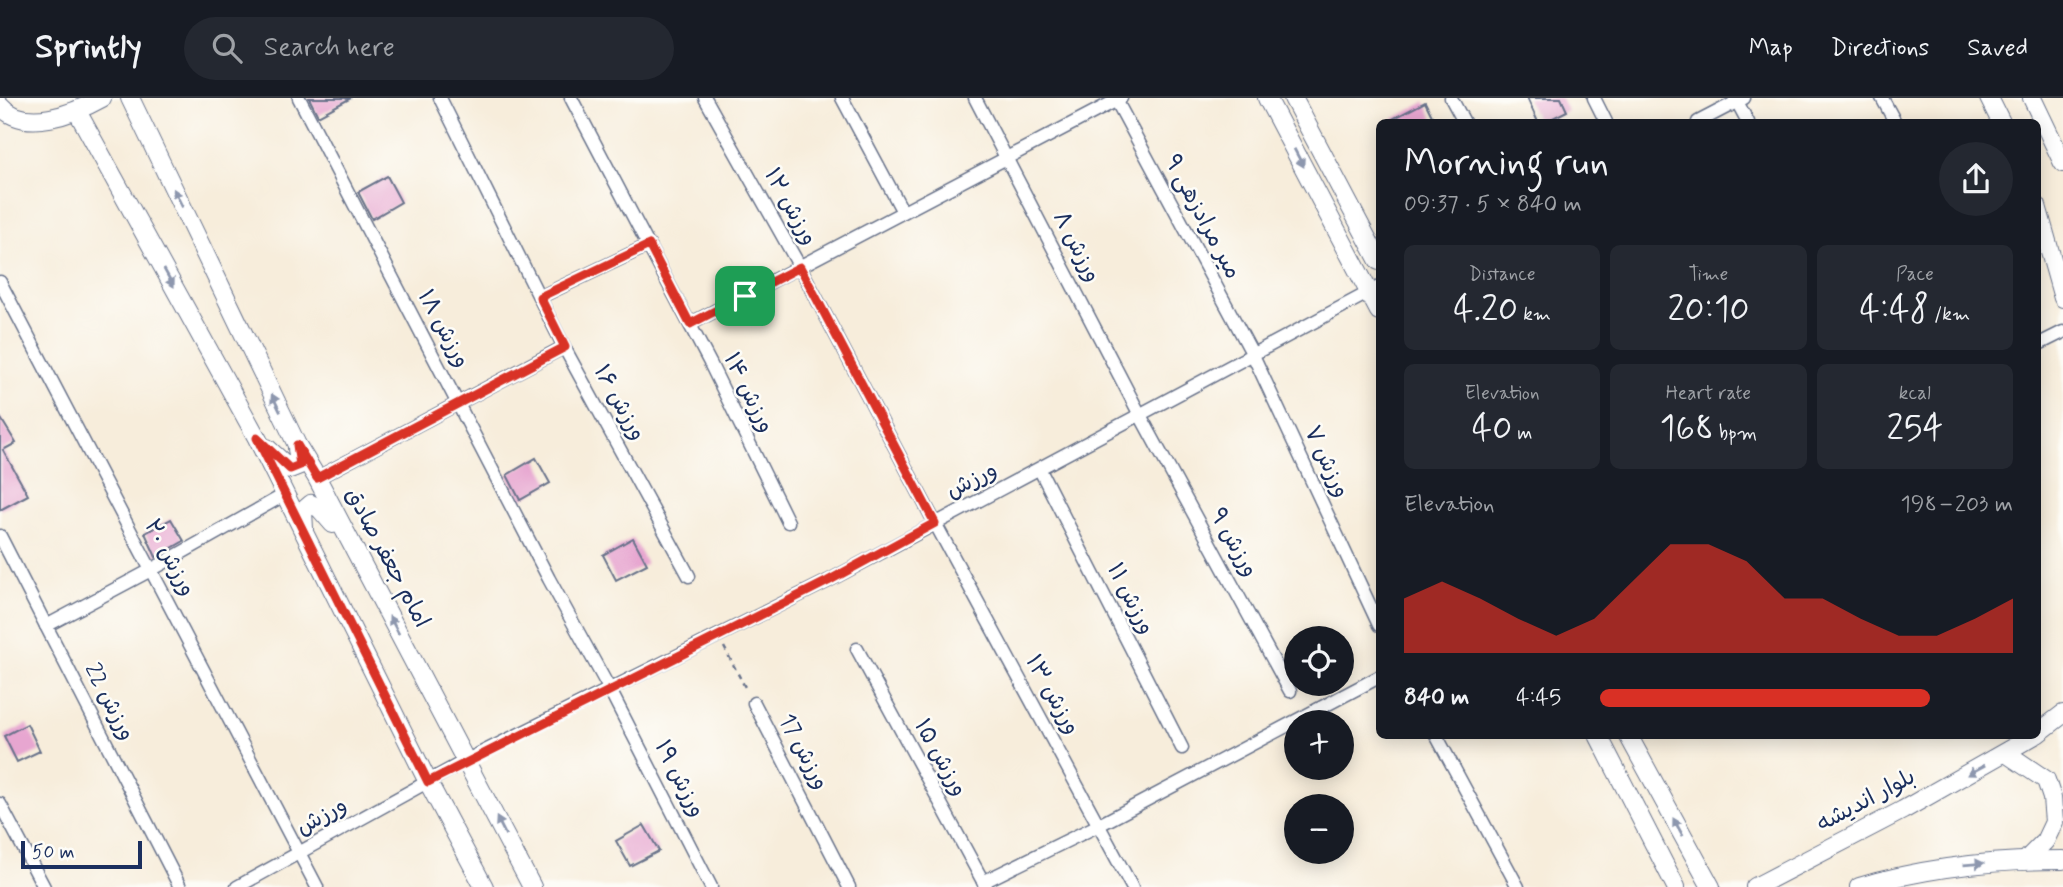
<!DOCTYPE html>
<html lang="en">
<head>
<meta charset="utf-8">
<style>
  :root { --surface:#171b24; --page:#242831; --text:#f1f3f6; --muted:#9ea1a6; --line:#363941; --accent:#d93025 }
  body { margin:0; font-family:Mynerve,"Playpen Sans Arabic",sans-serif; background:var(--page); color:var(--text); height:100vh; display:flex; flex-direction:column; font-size:26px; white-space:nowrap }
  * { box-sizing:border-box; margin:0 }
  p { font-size:23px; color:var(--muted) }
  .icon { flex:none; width:38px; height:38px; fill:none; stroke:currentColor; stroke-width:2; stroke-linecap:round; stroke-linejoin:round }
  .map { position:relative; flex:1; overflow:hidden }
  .sheet { position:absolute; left:1376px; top:21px; width:665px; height:620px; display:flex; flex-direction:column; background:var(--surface); border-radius:10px; box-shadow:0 4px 18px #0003 }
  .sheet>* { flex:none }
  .controls { position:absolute; left:1284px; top:528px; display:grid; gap:14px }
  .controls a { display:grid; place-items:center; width:70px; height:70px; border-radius:50%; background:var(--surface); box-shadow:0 4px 18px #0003; font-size:35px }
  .scale { position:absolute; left:21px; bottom:18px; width:121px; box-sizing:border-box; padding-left:7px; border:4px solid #1b2f5e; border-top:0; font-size:19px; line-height:24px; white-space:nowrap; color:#1b2f5e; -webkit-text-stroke:5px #fdfcf7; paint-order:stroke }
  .pin { position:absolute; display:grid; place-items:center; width:60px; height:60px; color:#fff; margin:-30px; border-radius:14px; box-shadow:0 4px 10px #0006 }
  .round { display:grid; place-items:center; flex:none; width:74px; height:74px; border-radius:37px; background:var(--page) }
  .overview { display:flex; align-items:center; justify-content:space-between; height:119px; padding:0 28px }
  h1 { font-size:38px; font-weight:600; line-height:52px }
  .stats { display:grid; grid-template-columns:repeat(3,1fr); gap:10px; height:119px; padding:7px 28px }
  .stats div { display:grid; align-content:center; border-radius:10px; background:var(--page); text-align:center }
  .stats b { font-size:35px; font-weight:600 }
  .stats small { font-size:19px; font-weight:400 }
  .stats p { font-size:19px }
  .chart { height:196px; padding:14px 28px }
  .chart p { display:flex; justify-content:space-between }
  .chart svg { width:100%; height:126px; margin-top:7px; fill:var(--accent); opacity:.7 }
  ul { padding:0 28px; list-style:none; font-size:23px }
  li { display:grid; grid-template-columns:112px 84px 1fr; align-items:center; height:52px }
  li i { height:18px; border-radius:9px; background:var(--accent) }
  header { display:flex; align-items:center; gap:42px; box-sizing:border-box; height:98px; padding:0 35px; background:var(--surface); border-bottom:2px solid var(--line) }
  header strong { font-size:33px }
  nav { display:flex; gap:38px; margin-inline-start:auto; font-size:24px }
  .search { width:490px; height:63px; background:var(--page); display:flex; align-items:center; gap:18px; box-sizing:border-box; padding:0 24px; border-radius:38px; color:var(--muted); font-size:26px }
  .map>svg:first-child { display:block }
  .building { fill:#e7a6d0 }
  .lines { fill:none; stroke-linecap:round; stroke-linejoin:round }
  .street-casing { stroke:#68728a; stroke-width:15 }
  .secondary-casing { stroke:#68728a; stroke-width:20 }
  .path { stroke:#68728a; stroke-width:2.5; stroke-dasharray:5 5; stroke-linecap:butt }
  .street { stroke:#fff; stroke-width:12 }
  .secondary { stroke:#fff; stroke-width:18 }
  .oneway { fill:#8d97ae }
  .route-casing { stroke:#fff; stroke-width:14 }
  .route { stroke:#d93025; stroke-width:9 }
  .labels { text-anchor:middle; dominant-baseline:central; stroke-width:5; stroke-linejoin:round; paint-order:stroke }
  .street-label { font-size:23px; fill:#1b2f5e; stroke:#fdfcf7 }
</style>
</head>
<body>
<header>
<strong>Sprintly</strong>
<div class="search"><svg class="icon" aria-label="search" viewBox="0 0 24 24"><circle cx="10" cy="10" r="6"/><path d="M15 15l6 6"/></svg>Search here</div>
<nav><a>Map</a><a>Directions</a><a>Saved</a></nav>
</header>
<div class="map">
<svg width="2063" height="789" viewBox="0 0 2063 789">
  <rect width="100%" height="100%" fill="#fdfcf7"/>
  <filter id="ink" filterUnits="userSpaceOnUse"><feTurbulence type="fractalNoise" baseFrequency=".0143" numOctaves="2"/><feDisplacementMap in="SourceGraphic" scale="14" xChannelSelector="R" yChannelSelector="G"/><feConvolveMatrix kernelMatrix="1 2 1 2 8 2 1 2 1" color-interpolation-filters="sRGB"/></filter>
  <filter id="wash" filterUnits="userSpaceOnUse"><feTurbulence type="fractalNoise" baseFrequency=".00686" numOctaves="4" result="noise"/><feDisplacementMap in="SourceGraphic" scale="28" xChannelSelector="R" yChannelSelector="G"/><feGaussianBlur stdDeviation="1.57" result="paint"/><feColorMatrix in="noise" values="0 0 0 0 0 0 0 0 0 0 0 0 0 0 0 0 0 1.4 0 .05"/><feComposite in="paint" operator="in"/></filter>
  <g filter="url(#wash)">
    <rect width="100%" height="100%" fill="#f7eddb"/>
    <g id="blocks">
      <g class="building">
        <path d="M 309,0 L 351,0 L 318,18 Z"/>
        <path d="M 1527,0 L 1561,0 L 1567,13 L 1545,24 L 1538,24 Z"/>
        <path d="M 1425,4 L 1435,24 L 1387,24 Z"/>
        <path d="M 387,78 L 401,104 L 372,121 L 358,94 Z"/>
        <path d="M 0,319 L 16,345 L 3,352 L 28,397 L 0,412 Z"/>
        <path d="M 536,360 L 550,385 L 520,402 L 507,377 Z"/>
        <path d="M 171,421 L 184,443 L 156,459 L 145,435 Z"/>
        <path d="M 633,440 L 647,466 L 616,482 L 603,457 Z"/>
        <path d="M 27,626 L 40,653 L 17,664 L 4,638 Z"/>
        <path d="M 644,727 L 659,753 L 630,768 L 616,743 Z"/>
      </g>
    </g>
  </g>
  <g filter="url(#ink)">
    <use href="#blocks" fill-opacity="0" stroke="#68728a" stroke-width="2"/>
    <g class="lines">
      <g class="street-casing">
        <g id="street">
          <path d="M 299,0 L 549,481 L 610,592 L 711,789"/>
          <path d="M 440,0 L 564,249 L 689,478"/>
          <path d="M 571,0 L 710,265 L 788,424"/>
          <path d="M 705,0 L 800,169 L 935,425 L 1132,789"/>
          <path d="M 842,0 L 903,114"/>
          <path d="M 975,0 L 1140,317 L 1290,593"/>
          <path d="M 1115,0 L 1253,257 L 1379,527"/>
          <path d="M 1451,0 L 1464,24"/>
          <path d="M 1594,0 L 1606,24"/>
          <path d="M 1735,0 L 1748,24"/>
          <path d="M 1882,0 L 1895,24"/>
          <path d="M 1698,24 L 1744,0"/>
          <path d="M 0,184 L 317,789"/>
          <path d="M 540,199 L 649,147"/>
          <path d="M 690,226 L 1121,0"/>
          <path d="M 2037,247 L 2063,234"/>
          <path d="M 1040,372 L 1182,650"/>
          <path d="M 317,380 L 564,249"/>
          <path d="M 0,438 L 180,789"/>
          <path d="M 46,528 L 151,472 L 284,397"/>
          <path d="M 857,551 L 986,789"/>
          <path d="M 754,605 L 849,789"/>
          <path d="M 1436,637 L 1518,789"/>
          <path d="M 0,706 L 44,789"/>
          <path d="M 983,784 L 1099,727 L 1379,579"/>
          <path d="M 237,789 L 467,662 L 828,483 L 1379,189"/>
        </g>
      </g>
      <g class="secondary-casing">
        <g id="secondary">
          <path d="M 130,0 L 297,347 L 317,380 L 532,789"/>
          <path d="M 1267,0 L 1379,213"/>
          <path d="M 1293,0 L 1379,163"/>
          <path d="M 1989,0 L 2001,24"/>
          <path d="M 2032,0 L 2063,65"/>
          <path d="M 0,7 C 24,36 75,15 102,0"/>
          <path d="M 77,13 L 257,340 L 428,684 L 484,789"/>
          <path d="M 2037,108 L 2063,200"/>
          <path d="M 267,350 L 290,371 L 300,367 L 297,351"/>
          <path d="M 304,431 L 303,413 L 311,406 L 320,411 L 333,426"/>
          <path d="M 2037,636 L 2063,616"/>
          <path d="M 1598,637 L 1676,789"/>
          <path d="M 1628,637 L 1711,789"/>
          <path d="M 2006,655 L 2046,682 L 2052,700 L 2054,724 L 2045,743 L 2026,762"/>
          <path d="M 1755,789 L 1903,712 L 2035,637"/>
          <path d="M 1859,789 C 1926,769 1994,762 2063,762"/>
        </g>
      </g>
      <path class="path" d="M 724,549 L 747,593"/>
      <use href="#street" class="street"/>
      <use href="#secondary" class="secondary"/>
    </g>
    <defs><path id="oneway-solid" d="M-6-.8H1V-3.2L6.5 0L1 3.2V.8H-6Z" transform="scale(1.75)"/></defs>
    <g class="oneway">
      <use href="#oneway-solid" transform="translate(1299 60) rotate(62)"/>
      <use href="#oneway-solid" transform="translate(178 100) rotate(-116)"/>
      <use href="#oneway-solid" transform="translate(169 180) rotate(61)"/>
      <use href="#oneway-solid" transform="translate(276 305) rotate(-116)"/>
      <use href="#oneway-solid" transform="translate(394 527) rotate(-118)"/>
      <use href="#oneway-solid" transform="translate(1976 672) rotate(151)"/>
      <use href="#oneway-solid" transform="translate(501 728) rotate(-117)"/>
      <use href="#oneway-solid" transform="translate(1678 729) rotate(-119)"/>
      <use href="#oneway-solid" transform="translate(1974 766) rotate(-5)"/>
    </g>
  </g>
  <g class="lines" filter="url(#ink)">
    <g class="route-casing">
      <path id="route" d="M 649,147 L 690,226 L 800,169 L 935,425 L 828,483 L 428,684 L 257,340 L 290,371 L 300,367 L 297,347 L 317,380 L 565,249 L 540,199 Z"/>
    </g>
    <use href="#route" class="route"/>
  </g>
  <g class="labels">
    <g class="street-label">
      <text transform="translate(790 109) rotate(61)">ورزش ۱۲</text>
      <text transform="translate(1202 119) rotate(62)">میر مرادزهی ۹</text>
      <text transform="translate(1076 149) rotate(63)">ورزش ۸</text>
      <text transform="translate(443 231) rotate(62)">ورزش ۱۸</text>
      <text transform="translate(748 295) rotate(64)">ورزش ۱۴</text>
      <text transform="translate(619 305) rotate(61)">ورزش ۱۶</text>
      <text transform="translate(1326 364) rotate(65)">ورزش ۷</text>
      <text transform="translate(972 383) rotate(-27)">ورزش</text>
      <text transform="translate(1233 445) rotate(61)">ورزش ۹</text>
      <text transform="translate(169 460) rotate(62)">ورزش ۲۰</text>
      <text transform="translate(387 460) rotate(62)">امام جعفر صادق</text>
      <text transform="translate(1130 501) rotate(63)">ورزش ۱۱</text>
      <text transform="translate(1052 597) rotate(61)">ورزش ۱۳</text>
      <text transform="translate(109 604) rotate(63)">ورزش 22</text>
      <text transform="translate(803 654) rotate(63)">ورزش 17</text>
      <text transform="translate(940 660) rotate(61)">ورزش ۱۵</text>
      <text transform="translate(679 681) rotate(63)">ورزش ۱۹</text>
      <text transform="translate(1866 703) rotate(-28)">بلوار اندیشه</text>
      <text transform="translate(322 719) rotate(-29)">ورزش</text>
    </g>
  </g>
</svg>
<div class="controls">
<a><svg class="icon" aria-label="locate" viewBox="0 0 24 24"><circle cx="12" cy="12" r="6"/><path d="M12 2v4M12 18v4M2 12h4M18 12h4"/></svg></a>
<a>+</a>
<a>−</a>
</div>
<div class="scale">50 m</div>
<div class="pin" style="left:745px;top:198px;background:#1e9e55"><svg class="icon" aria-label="arrive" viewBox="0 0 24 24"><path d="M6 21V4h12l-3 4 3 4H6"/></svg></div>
<section class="sheet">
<div class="overview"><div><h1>Morning run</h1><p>09:37 · 5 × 840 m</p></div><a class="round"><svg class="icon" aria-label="share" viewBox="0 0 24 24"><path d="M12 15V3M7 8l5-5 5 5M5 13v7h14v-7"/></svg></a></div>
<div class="stats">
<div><p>Distance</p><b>4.20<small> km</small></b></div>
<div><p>Time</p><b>20:10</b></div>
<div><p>Pace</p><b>4:48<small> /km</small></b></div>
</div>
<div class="stats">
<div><p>Elevation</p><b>40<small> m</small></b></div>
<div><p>Heart rate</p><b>168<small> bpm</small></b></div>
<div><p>kcal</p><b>254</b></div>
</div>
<div class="chart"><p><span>Elevation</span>198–203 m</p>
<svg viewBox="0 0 160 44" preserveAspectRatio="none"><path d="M0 44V25L10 19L20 25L30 32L40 38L50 32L60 19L70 6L80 6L90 12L100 25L110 25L120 32L130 38L140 38L150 32L160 25V44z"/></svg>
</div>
<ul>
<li><b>840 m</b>4:45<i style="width:80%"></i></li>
</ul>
</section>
</div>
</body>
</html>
